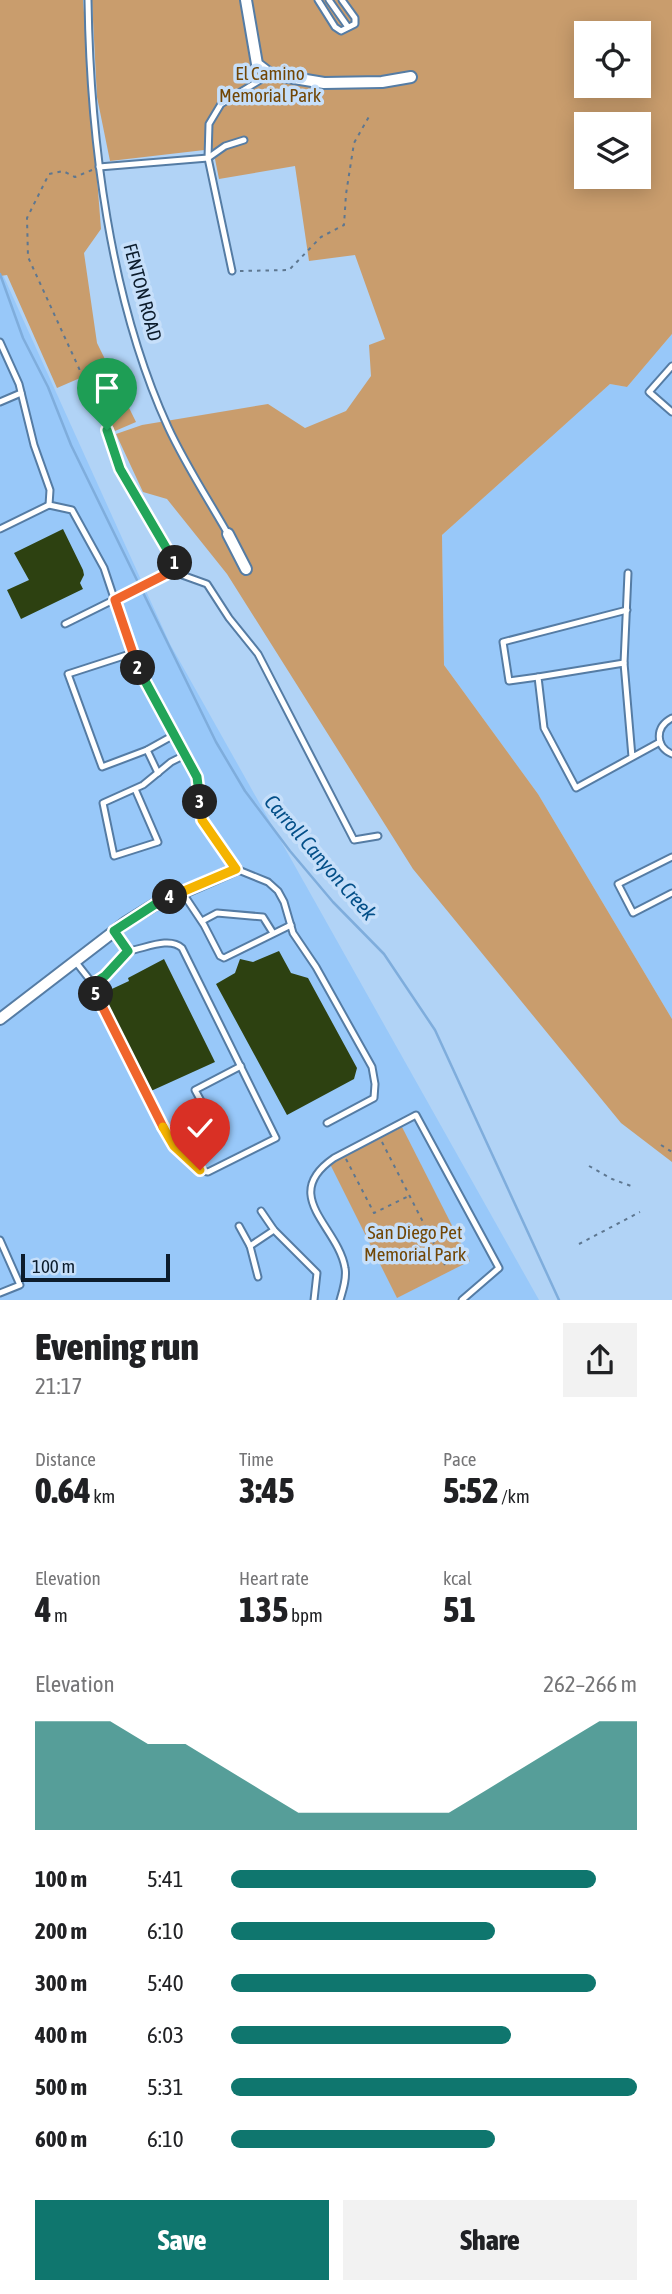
<!DOCTYPE html>
<html lang="en">
<head>
<meta charset="utf-8">
<style>
  :root { --surface:#fff; --page:#f2f2f2; --text:#202124; --muted:#757577; --accent:#0f766e }
  body { margin:0; font-family:"Asap Condensed",sans-serif; background:var(--page); color:var(--text); height:100vh; display:flex; flex-direction:column; font-size:26px; white-space:nowrap }
  * { box-sizing:border-box; margin:0 }
  p { font-size:23px; color:var(--muted) }
  .icon { flex:none; width:38px; height:38px; fill:none; stroke:currentColor; stroke-width:2; stroke-linecap:round; stroke-linejoin:round }
  .map { position:relative; height:1300px; overflow:hidden }
  .side { display:flex; flex-direction:column; background:var(--surface); flex:1 }
  .side>* { flex:none }
  .fabs { position:absolute; left:574px; top:21px; display:grid; gap:14px }
  .fabs a { display:grid; place-items:center; width:77px; height:77px; border-radius:0px; background:var(--surface); box-shadow:0 4px 18px #0003; font-size:35px }
  .scale { position:absolute; left:21px; bottom:18px; width:149px; box-sizing:border-box; padding-left:7px; border:4px solid #0c1c2c; border-top:0; font-size:19px; line-height:24px; white-space:nowrap; color:#0c1c2c; -webkit-text-stroke:5px #c6dffa; paint-order:stroke }
  .pin { position:absolute; display:grid; place-items:center; width:60px; height:60px; color:#fff; margin:-72px -30px; border-radius:50% 50% 50% 0; rotate:-45deg; box-shadow:0 0 7px #0007 }
  .pin .icon { rotate:45deg }
  .km { position:absolute; width:35px; height:35px; margin:-18px; border-radius:50%; background:#222; color:#fff; font-size:19px; line-height:35px; text-align:center }
  .round { display:grid; place-items:center; flex:none; width:74px; height:74px; border-radius:0px; background:var(--page) }
  .headline { display:flex; align-items:center; justify-content:space-between; height:119px; padding:0 35px }
  h1 { font-size:38px; font-weight:800; line-height:52px }
  .stats { display:grid; grid-template-columns:repeat(3,1fr); gap:10px; height:119px; padding:7px 35px }
  .stats div { display:grid; align-content:center }
  .stats b { font-size:35px; font-weight:800 }
  .stats small { font-size:19px; font-weight:400 }
  .stats p { font-size:19px }
  .chart { height:196px; padding:14px 35px }
  .chart p { display:flex; justify-content:space-between }
  .chart svg { width:100%; height:126px; margin-top:7px; fill:var(--accent); opacity:.7 }
  .button { display:flex; gap:14px; margin-top:auto; padding:14px 35px }
  .button a { flex:1; height:80px; border-radius:0px; background:var(--accent); color:#fff; font-size:28px; font-weight:800; line-height:80px; text-align:center }
  .button a+a { background:var(--page); color:var(--text) }
  ul { padding:0 35px; list-style:none; font-size:23px }
  li { display:grid; grid-template-columns:112px 84px 1fr; align-items:center; height:52px }
  li i { height:18px; border-radius:9px; background:var(--accent) }
  .map>svg:first-child { display:block }
  .built { fill:#98c8f9 }
  .green { fill:#c99d6d; fill-rule:evenodd }
  .lines { fill:none; stroke-linecap:round; stroke-linejoin:round }
  .stream { stroke:#7faddc; stroke-width:2.5 }
  .building { fill:#2d4111 }
  .service-casing { stroke:#557ca4; stroke-width:9 }
  .minor-casing { stroke:#557ca4; stroke-width:14 }
  .path { stroke:#5e7790; stroke-width:2; stroke-dasharray:3.5 5; stroke-linecap:butt }
  .service { stroke:#fff; stroke-width:5 }
  .minor { stroke:#fff; stroke-width:10 }
  .split-1-casing { stroke:#fff; stroke-width:14 }
  .split-2-casing { stroke:#fff; stroke-width:14 }
  .split-3-casing { stroke:#fff; stroke-width:14 }
  .split-4-casing { stroke:#fff; stroke-width:14 }
  .split-5-casing { stroke:#fff; stroke-width:14 }
  .split-6-casing { stroke:#fff; stroke-width:14 }
  .split-7-casing { stroke:#fff; stroke-width:14 }
  .split-1 { stroke:#22a559; stroke-width:9 }
  .split-2 { stroke:#f0652b; stroke-width:9 }
  .split-3 { stroke:#22a559; stroke-width:9 }
  .split-4 { stroke:#f5b400; stroke-width:9 }
  .split-5 { stroke:#22a559; stroke-width:9 }
  .split-6 { stroke:#f0652b; stroke-width:9 }
  .split-7 { stroke:#f5b400; stroke-width:9 }
  .labels { text-anchor:middle; dominant-baseline:central; stroke-width:7; stroke-linejoin:round; paint-order:stroke }
  .park-label { font-size:19px; fill:#714605; stroke:#c6dffa }
  .street-label { font-size:19px; fill:#0c1c2c; stroke:#c6dffa }
  .water-label { font-size:21px; font-style:italic; fill:#034f88; stroke:#c6dffa }
</style>
</head>
<body>
<div class="map">
<svg width="672" height="1300" viewBox="0 0 672 1300">
  <rect width="100%" height="100%" fill="#b1d3f6"/>
  <g class="built">
    <path d="M 3,275 L 170,644 L 539,1300 L 0,1300 L 0,276 Z"/>
    <path d="M 672,334 L 672,1019 L 538,794 L 444,665 L 442,535 L 610,384 L 627,387 Z"/>
  </g>
  <g class="green">
    <path d="M 0,0 L 83,0 L 101,229 L 84,253 L 97,343 L 136,422 L 115,431 L 87,375 L 57,388 L 7,275 L 0,276 Z"/>
    <path d="M 92,0 L 672,0 L 672,334 L 627,387 L 610,384 L 442,535 L 444,665 L 538,794 L 672,1019 L 672,1162 L 621,1123 L 413,869 L 227,574 L 167,499 L 143,492 L 116,434 L 142,425 L 268,404 L 305,428 L 346,411 L 371,376 L 369,345 L 385,339 L 355,255 L 309,261 L 295,166 L 219,179 L 213,149 L 110,161 L 97,97 ZM 586,33 L 639,33 L 639,86 L 586,86 ZM 586,124 L 639,124 L 639,177 L 586,177 Z"/>
    <path d="M 402,1127 L 470,1261 L 397,1298 L 330,1164 Z"/>
  </g>
  <g class="lines">
    <path class="stream" d="M 0,274 L 23,338 L 48,387 L 71,445 L 216,742 L 245,791 L 290,851 L 333,902 L 384,954 L 435,1030 L 559,1300"/>
  </g>
  <g class="building">
    <path d="M 63,529 L 83,570 L 84,575 L 80,583 L 83,589 L 21,619 L 7,590 L 29,580 L 14,553 Z"/>
    <path d="M 279,951 L 291,973 L 308,978 L 357,1068 L 354,1079 L 287,1115 L 216,984 L 235,973 L 240,959 L 253,962 Z"/>
    <path d="M 164,959 L 215,1062 L 151,1091 L 101,994 L 129,981 L 128,978 Z"/>
  </g>
  <g class="lines">
    <g class="service-casing">
      <g id="service">
        <path d="M 88,0 C 90,139 110,300 168,427 C 185,464 208,499 228,534"/>
        <path d="M 318,0 L 335,27 L 341,31 L 355,24 L 355,18 L 342,0"/>
        <path d="M 329,0 L 348,27"/>
        <path d="M 99,167 L 208,158 L 225,146 L 244,140"/>
        <path d="M 232,271 L 208,158 L 209,124 L 221,104 L 270,74"/>
        <path d="M 0,342 L 19,384 L 34,445 L 50,490 L 49,505"/>
        <path d="M 672,366 L 649,392 L 672,412"/>
        <path d="M 0,402 L 21,393"/>
        <path d="M 107,431 L 120,469 L 182,575 L 207,584 L 229,618 L 258,654 L 354,840 L 378,836"/>
        <path d="M 0,529 L 49,505 L 72,510 L 104,568 L 138,670 L 197,777 L 202,820 L 236,869 L 268,882 L 278,891 L 284,902 L 293,933 L 316,967 L 372,1067 L 375,1084 L 374,1098 L 327,1123"/>
        <path d="M 65,624 L 178,568"/>
        <path d="M 133,653 L 68,674 L 102,767 L 147,750 L 174,735"/>
        <path d="M 624,663 L 628,573"/>
        <path d="M 538,677 L 509,681 L 503,642 L 627,610"/>
        <path d="M 672,718 C 655,727 655,746 672,754"/>
        <path d="M 147,750 L 158,773"/>
        <path d="M 632,757 L 624,663 L 538,677 L 544,728 L 576,788 L 660,742"/>
        <path d="M 135,789 L 158,842 L 114,856 L 103,803 L 143,785 L 171,762 L 185,755"/>
        <path d="M 672,857 L 618,884 L 633,913 L 672,893"/>
        <path d="M 182,892 L 204,925 L 220,956 L 224,958 L 291,925"/>
        <path d="M 202,921 L 217,913 L 263,917 L 273,933"/>
        <path d="M 75,961 L 93,984 L 95,994 L 174,1146 L 199,1170 L 208,1172 L 276,1138 L 182,948 C 169,936 144,949 128,951 L 114,931"/>
        <path d="M 93,984 L 105,976 L 128,951"/>
        <path d="M 166,1132 L 207,1112 L 195,1090 L 241,1066"/>
        <path d="M 261,1211 L 274,1230 L 317,1273 L 314,1300"/>
        <path d="M 239,1226 L 250,1246 L 274,1230"/>
        <path d="M 0,1240 L 20,1285 L 0,1293"/>
        <path d="M 250,1246 L 258,1277"/>
        <path d="M 340,1300 C 343,1290 347,1278 345,1268 C 338,1226 279,1196 334,1158 L 416,1115 L 499,1268 L 462,1300"/>
      </g>
    </g>
    <g class="minor-casing">
      <g id="minor">
        <path d="M 246,0 L 257,64 L 270,74 L 324,83 L 382,82 L 411,77"/>
        <path d="M 228,534 L 246,569"/>
        <path d="M 0,1019 L 125,923 L 154,905 L 236,869"/>
      </g>
    </g>
    <g class="path">
      <path d="M 92,170 L 75,177 L 63,171 L 49,174 L 27,218 L 28,257 L 104,423"/>
      <path d="M 240,271 L 289,270 L 321,237 L 344,225 L 346,194 L 354,143 L 371,113"/>
      <path d="M 382,1142 L 445,1265"/>
      <path d="M 661,1145 L 672,1152"/>
      <path d="M 346,1159 L 374,1213 L 409,1196"/>
      <path d="M 589,1166 L 612,1179 L 631,1186"/>
      <path d="M 579,1244 L 640,1212"/>
    </g>
    <use href="#service" class="service"/>
    <use href="#minor" class="minor"/>
  </g>
  <g class="lines">
    <g class="split-1-casing">
      <path id="split-1" d="M 107,430 L 120,469 L 175,563"/>
    </g>
    <g class="split-2-casing">
      <path id="split-2" d="M 138,668 L 115,600 L 178,568 L 175,563"/>
    </g>
    <g class="split-3-casing">
      <path id="split-3" d="M 138,668 L 197,777 L 200,802"/>
    </g>
    <g class="split-4-casing">
      <path id="split-4" d="M 170,897 L 236,869 L 202,820 L 200,802"/>
    </g>
    <g class="split-5-casing">
      <path id="split-5" d="M 96,994 L 93,984 L 105,976 L 128,951 L 114,931 L 154,905 L 170,897"/>
    </g>
    <g class="split-6-casing">
      <path id="split-6" d="M 96,994 L 163,1127"/>
    </g>
    <g class="split-7-casing">
      <path id="split-7" d="M 163,1127 L 174,1146 L 200,1170"/>
    </g>
    <use href="#split-1" class="split-1"/>
    <use href="#split-2" class="split-2"/>
    <use href="#split-3" class="split-3"/>
    <use href="#split-4" class="split-4"/>
    <use href="#split-5" class="split-5"/>
    <use href="#split-6" class="split-6"/>
    <use href="#split-7" class="split-7"/>
  </g>
  <g class="labels">
    <g class="park-label">
      <text x="270" y="73">El Camino<tspan x="270" dy="22">Memorial Park</tspan></text>
      <text x="415" y="1232">San Diego Pet<tspan x="415" dy="22">Memorial Park</tspan></text>
    </g>
    <g class="street-label">
      <text transform="translate(143 292) rotate(75)">FENTON ROAD</text>
    </g>
    <g class="water-label">
      <text transform="translate(321 857) rotate(49)">Carroll Canyon Creek</text>
    </g>
  </g>
</svg>
<div class="fabs">
<a><svg class="icon" aria-label="locate" viewBox="0 0 24 24"><circle cx="12" cy="12" r="6"/><path d="M12 2v4M12 18v4M2 12h4M18 12h4"/></svg></a>
<a><svg class="icon" aria-label="layers" viewBox="0 0 24 24"><path d="M12 4l9 5-9 5-9-5zM3 14l9 5 9-5"/></svg></a>
</div>
<div class="scale">100 m</div>
<div class="pin" style="left:107px;top:430px;background:#1e9e55"><svg class="icon" aria-label="arrive" viewBox="0 0 24 24"><path d="M6 21V4h12l-3 4 3 4H6"/></svg></div>
<div class="pin" style="left:200px;top:1170px;background:#d93025"><svg class="icon" aria-label="check" viewBox="0 0 24 24"><path d="M5 12l5 5 9-10"/></svg></div>
<b class="km" style="left:175px;top:563px">1</b>
<b class="km" style="left:138px;top:668px">2</b>
<b class="km" style="left:200px;top:802px">3</b>
<b class="km" style="left:170px;top:897px">4</b>
<b class="km" style="left:96px;top:994px">5</b>
</div>
<section class="side">
<div class="headline"><div><h1>Evening run</h1><p>21:17</p></div><a class="round"><svg class="icon" aria-label="share" viewBox="0 0 24 24"><path d="M12 15V3M7 8l5-5 5 5M5 13v7h14v-7"/></svg></a></div>
<div class="stats">
<div><p>Distance</p><b>0.64<small> km</small></b></div>
<div><p>Time</p><b>3:45</b></div>
<div><p>Pace</p><b>5:52<small> /km</small></b></div>
</div>
<div class="stats">
<div><p>Elevation</p><b>4<small> m</small></b></div>
<div><p>Heart rate</p><b>135<small> bpm</small></b></div>
<div><p>kcal</p><b>51</b></div>
</div>
<div class="chart"><p><span>Elevation</span>262–266 m</p>
<svg viewBox="0 0 160 44" preserveAspectRatio="none"><path d="M0 44V6L10 6L20 6L30 14L40 14L50 22L60 30L70 38L80 38L90 38L100 38L110 38L120 30L130 22L140 14L150 6L160 6V44z"/></svg>
</div>
<ul>
<li><b>100 m</b>5:41<i style="width:90%"></i></li>
<li><b>200 m</b>6:10<i style="width:65%"></i></li>
<li><b>300 m</b>5:40<i style="width:90%"></i></li>
<li><b>400 m</b>6:03<i style="width:69%"></i></li>
<li><b>500 m</b>5:31<i style="width:100%"></i></li>
<li><b>600 m</b>6:10<i style="width:65%"></i></li>
</ul>
<div class="button"><a>Save</a><a>Share</a></div>
</section>
</body>
</html>
